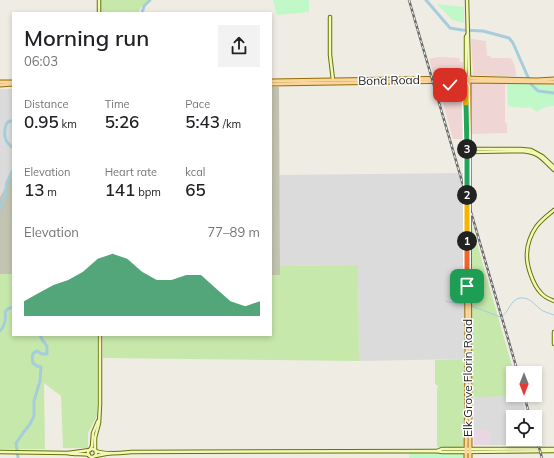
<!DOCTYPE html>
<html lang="en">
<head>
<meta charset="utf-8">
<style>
  :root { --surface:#fff; --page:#f2f2f2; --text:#202124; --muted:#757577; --accent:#0b8043 }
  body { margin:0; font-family:Mulish,sans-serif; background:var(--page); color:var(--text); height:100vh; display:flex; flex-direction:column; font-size:15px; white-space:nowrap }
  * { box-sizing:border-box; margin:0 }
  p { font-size:13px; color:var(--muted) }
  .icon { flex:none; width:22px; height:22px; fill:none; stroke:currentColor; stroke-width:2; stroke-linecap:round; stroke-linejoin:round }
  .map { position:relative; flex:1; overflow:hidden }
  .sheet { position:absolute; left:12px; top:12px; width:260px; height:324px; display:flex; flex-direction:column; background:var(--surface); border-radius:0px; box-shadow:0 2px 6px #0003 }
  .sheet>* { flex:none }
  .needle { width:26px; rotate:180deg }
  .tools { position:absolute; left:506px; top:366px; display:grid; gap:8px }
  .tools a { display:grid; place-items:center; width:36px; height:36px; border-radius:0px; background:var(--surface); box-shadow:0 2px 6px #0003; font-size:20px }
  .pin { position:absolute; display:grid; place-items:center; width:34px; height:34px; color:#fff; margin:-17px; border-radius:8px; box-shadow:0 2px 6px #0006 }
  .km { position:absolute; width:20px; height:20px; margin:-10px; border-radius:50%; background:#222; color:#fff; font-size:11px; line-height:20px; text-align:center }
  .round { display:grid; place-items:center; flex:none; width:42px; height:42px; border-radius:0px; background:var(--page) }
  .summary { display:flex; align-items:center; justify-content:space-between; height:68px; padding:0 12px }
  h1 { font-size:22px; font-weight:600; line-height:30px }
  .metrics { display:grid; grid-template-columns:repeat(3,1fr); gap:6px; height:68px; padding:4px 12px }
  .metrics div { display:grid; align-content:center }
  .metrics b { font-size:17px; font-weight:600 }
  .metrics small { font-size:11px; font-weight:400 }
  .metrics p { font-size:11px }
  .chart { height:112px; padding:8px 12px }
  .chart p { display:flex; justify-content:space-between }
  .chart svg { width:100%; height:72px; margin-top:4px; fill:var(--accent); opacity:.7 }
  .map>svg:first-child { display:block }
  .residential { fill:#dcdbdb }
  .commercial { fill:#efd5d3 }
  .industrial { fill:#e8d6e4 }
  .construction { fill:#c2c3b0 }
  .grass { fill:#c6e8aa }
  .park { fill:#c1f8c8 }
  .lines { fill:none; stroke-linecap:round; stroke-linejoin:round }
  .stream { stroke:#a5cddc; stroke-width:1 }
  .river { stroke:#a5cddc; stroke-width:3 }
  .secondary-casing { stroke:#637306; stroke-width:4.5 }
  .primary-casing { stroke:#956b02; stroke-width:5 }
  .secondary { stroke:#f3f8b8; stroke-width:2.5 }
  .primary { stroke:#fad69d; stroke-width:3 }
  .rail-casing { stroke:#6c6c6c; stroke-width:2.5 }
  .rail { stroke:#fff; stroke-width:1; stroke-dasharray:3; stroke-linecap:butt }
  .split-1-casing { stroke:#fff; stroke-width:8 }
  .split-2-casing { stroke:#fff; stroke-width:8 }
  .split-3-casing { stroke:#fff; stroke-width:8 }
  .split-4-casing { stroke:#fff; stroke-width:8 }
  .split-5-casing { stroke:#fff; stroke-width:8 }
  .split-1 { stroke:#f0652b; stroke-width:5 }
  .split-2 { stroke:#f5b400; stroke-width:5 }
  .split-3 { stroke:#22a559; stroke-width:5 }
  .split-4 { stroke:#22a559; stroke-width:5 }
  .split-5 { stroke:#f5b400; stroke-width:5 }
  .labels { text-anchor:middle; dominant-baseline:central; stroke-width:3; stroke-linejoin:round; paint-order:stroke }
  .street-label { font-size:12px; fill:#1e1e1e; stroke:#fff }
</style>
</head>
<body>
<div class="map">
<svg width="554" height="458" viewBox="0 0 554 458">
  <rect width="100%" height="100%" fill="#efece4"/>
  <g class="residential">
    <path d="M 0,89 L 13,89 L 13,177 L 11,177 L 0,197 Z"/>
    <path d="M 465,173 L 467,359 L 359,361 L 358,265 L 280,266 L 279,175 Z"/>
    <path d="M 474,396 L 521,396 L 527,417 L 513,417 L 513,439 L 533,439 L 535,445 L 490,445 L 489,430 L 474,430 Z"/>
  </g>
  <g class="commercial">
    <path d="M 471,39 L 486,41 L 487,56 L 490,56 L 491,58 L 511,58 L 515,66 L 516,76 L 493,76 L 473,75 Z"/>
    <path d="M 439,57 L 459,58 L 460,62 L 463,62 L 463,75 L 460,76 L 434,77 L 429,59 Z"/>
    <path d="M 505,83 L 505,123 L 507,123 L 507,133 L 471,134 L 472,86 L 473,84 Z"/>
    <path d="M 439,84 L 452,86 L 462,85 L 463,85 L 464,139 L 453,139 L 439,88 Z"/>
  </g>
  <path class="industrial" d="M 474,430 L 489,430 L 490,445 L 474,445 Z"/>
  <g class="construction">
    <path d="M 271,87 L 279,87 L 280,275 L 271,275 Z"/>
    <path d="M 11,177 L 13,177 L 13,274 L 0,274 L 0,197 Z"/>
  </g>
  <g class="grass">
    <path d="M 98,0 L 148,0 L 141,7 L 138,13 L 98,13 Z"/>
    <path d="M 466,205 L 514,373 L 513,373 L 513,395 L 520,395 L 521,396 L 465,397 L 464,445 L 462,447 L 439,448 L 437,446 L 437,390 L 438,386 L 435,384 L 435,360 L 466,359 Z"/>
    <path d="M 358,265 L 359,361 L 103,358 L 103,335 L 271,335 L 271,275 L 280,275 L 280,266 Z"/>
    <path d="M 0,274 L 13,274 L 13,335 L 97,335 L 97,416 L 88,433 L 88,448 L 63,448 L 61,396 L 44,383 L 45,449 L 0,449 Z"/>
  </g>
  <g class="park">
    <path d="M 273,0 L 309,0 L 309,12 L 277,15 Z"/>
    <path d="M 437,4 L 464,7 L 464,23 L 452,20 Z"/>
    <path d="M 507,83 L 554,85 L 554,106 C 547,106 542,108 537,112 L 530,107 L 525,108 L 508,106 Z"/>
    <path d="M 409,453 L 465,454 L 465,458 L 409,458 Z"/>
  </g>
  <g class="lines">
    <g class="stream">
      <path d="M 446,301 L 449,302 L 465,304"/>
      <path d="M 472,306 L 500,317 C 509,314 510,299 520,298 C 529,297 533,303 539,308 C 543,312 549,313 554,315"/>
    </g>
    <g class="river">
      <path d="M 426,0 L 450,28 L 462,30 L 483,31 L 509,38 L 513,43 L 531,84 L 538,91 L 554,93"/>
      <path d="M 142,13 L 144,6 L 150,0"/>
      <path d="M 13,121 C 12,121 11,121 10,121 C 4,122 4,136 6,140 C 7,143 11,146 13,148"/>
      <path d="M 0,208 L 5,196 L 7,182 L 13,170"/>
      <path d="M 0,331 C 5,326 6,318 5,312 C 7,309 9,307 13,308"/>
      <path d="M 18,458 L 16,443 L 23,433 L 30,424 L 34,416 L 34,401 L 40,381 L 41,367 L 37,366 L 33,363 C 32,358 31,353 37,351 L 42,354 L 47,354 L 47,346 L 43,341 L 40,335"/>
    </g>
    <g class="secondary-casing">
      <g id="secondary">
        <path d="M 99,0 L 99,13"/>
        <path d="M 467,0 L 469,78"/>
        <path d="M 330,17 L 330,55 L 333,80"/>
        <path d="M 466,78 L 466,37 L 467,35"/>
        <path d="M 469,149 L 521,149 L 531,150 L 542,156 L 554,167"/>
        <path d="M 469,152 L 521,151 C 539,152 542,159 554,170"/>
        <path d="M 554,210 C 548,215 541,220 536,227 C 531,234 527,245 527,253 C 526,265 533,285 541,293 C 544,297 549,299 554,301"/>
        <path d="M 554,332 L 554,344"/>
        <circle cx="92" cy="453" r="4"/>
        <path d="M 90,450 L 92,446 L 93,433 L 98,421"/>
        <path d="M 95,450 L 95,438 L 99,423 L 100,405 L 100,335"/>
        <path d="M 96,451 C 105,455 121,453 131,452 L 436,451 L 442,452 L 462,452 L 554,451"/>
        <path d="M 437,451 L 442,449 L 554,449"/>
        <path d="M 0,452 L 68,453 L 90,450"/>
        <path d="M 68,453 C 75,455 82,453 89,455"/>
        <path d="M 95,456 L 111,453"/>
      </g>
    </g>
    <g class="primary-casing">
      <g id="primary">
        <path d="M 466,78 L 467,359 L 466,458"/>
        <path d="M 469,78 L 470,458"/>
        <path d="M 271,81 L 462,78 L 537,80 L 554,79"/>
        <path d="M 0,82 L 13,82"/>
        <path d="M 442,82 L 450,85 L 463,83 L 466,87"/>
        <path d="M 271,84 L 462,81 L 554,82"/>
        <path d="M 0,85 L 13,84"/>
      </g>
    </g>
    <use href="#secondary" class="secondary"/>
    <use href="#primary" class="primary"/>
    <g class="rail-casing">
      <g id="rail">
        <path d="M 409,0 L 518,373"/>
        <path d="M 524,395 L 530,417"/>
        <path d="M 535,433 L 542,458"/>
      </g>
    </g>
    <use href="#rail" class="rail"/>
  </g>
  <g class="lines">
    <g class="split-1-casing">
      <path id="split-1" d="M 467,241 L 467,286"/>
    </g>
    <g class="split-2-casing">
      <path id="split-2" d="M 467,195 L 467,241"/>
    </g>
    <g class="split-3-casing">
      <path id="split-3" d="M 467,149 L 467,195"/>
    </g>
    <g class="split-4-casing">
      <path id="split-4" d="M 466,103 L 467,149"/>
    </g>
    <g class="split-5-casing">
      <path id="split-5" d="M 450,85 C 456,85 463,81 466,87 L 466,103"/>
    </g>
    <use href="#split-1" class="split-1"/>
    <use href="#split-2" class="split-2"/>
    <use href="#split-3" class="split-3"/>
    <use href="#split-4" class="split-4"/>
    <use href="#split-5" class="split-5"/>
  </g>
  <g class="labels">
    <g class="street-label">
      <text transform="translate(389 80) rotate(-1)">Bond Road</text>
      <text transform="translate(467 378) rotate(-90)">Elk Grove Florin Road</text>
    </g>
  </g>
</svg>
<div class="tools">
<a><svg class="needle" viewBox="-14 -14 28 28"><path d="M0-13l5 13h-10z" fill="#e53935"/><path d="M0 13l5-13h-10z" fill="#757577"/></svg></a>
<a><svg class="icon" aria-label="locate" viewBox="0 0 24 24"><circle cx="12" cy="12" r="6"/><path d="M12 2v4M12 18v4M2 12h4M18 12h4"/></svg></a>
</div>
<div class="pin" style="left:467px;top:286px;background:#1e9e55"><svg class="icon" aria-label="arrive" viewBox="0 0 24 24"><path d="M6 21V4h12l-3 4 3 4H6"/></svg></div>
<div class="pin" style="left:450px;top:85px;background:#d93025"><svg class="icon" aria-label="check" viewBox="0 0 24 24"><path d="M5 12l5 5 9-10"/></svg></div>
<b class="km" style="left:467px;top:241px">1</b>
<b class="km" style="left:467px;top:195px">2</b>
<b class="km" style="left:467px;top:149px">3</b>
<section class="sheet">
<div class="summary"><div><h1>Morning run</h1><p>06:03</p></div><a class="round"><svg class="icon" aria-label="share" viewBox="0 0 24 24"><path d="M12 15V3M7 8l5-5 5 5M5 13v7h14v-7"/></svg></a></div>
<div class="metrics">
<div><p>Distance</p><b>0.95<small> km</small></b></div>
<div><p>Time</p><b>5:26</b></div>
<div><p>Pace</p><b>5:43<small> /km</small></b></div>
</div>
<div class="metrics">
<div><p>Elevation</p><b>13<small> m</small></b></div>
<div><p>Heart rate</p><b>141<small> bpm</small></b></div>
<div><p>kcal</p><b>65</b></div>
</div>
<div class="chart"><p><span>Elevation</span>77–89 m</p>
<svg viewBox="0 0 160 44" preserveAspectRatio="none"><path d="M0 44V35L10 30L20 25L30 22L40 17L50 9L60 6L70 9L80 17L90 22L100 22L110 19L120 19L130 27L140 35L150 38L160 35V44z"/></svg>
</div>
</section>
</div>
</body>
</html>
